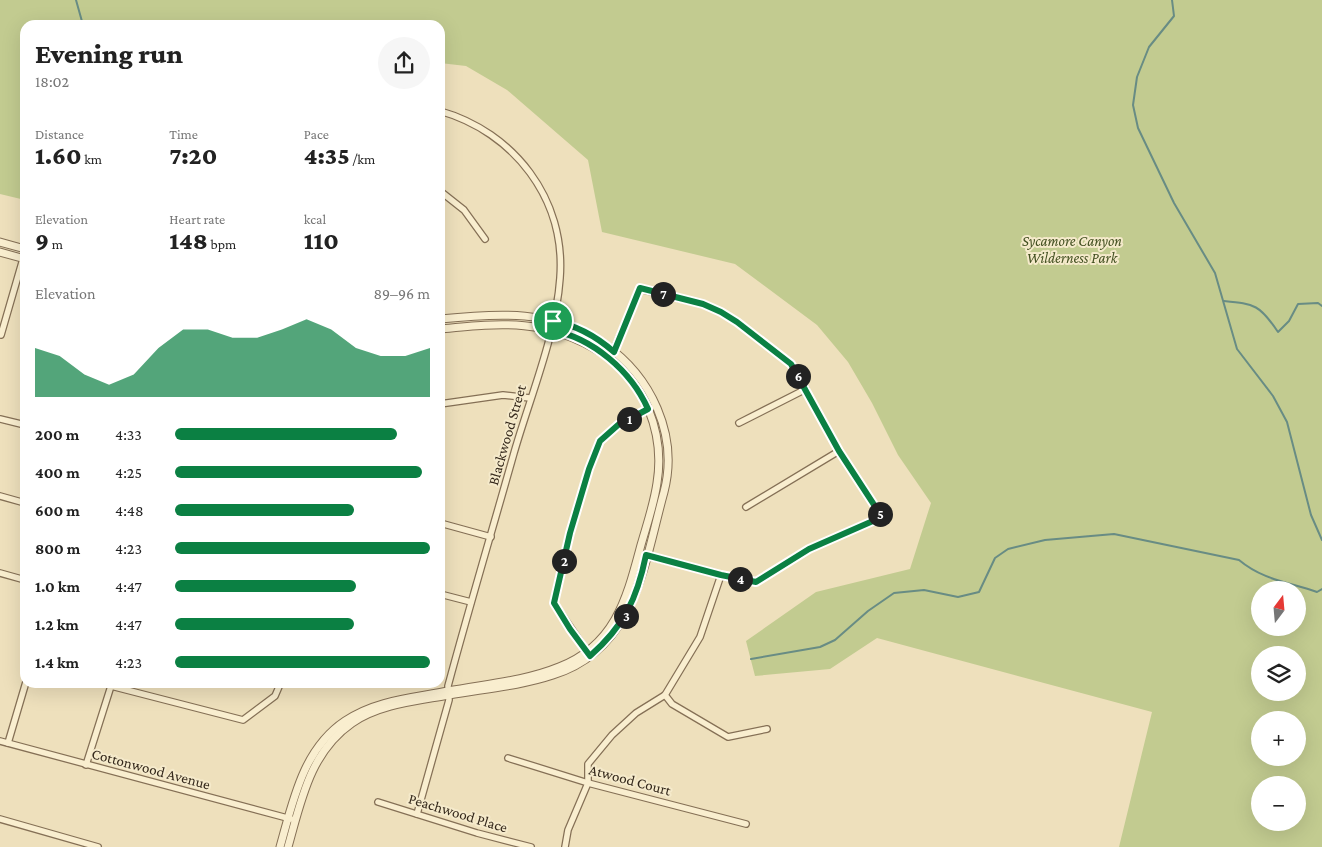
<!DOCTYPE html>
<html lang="en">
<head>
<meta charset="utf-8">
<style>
  :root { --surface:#fff; --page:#f6f6f6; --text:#222; --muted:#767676; --accent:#0b8043 }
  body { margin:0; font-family:"Crimson Pro",serif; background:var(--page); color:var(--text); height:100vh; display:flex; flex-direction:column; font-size:19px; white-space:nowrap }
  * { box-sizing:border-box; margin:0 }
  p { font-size:16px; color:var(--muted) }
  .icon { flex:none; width:28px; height:28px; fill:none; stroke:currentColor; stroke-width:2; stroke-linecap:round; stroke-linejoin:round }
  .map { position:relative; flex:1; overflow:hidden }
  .drawer { position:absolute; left:20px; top:20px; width:425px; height:668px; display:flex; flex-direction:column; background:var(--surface); border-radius:15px; box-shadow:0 5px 20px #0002 }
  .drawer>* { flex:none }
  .needle { width:32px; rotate:16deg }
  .fabs { position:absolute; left:1251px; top:581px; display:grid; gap:10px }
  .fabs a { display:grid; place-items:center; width:55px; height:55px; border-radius:50%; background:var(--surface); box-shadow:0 5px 20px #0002; font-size:25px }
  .pin { position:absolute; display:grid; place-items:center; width:42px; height:42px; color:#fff; margin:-21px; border:2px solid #fff; border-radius:50%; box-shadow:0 1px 5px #0007 }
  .km { position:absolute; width:25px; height:25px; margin:-12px; border-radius:50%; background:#222; color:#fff; font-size:14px; line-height:25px; text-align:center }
  .round { display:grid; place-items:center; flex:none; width:52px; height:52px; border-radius:26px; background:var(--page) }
  .head { display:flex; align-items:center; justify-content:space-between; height:85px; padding:0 15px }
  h1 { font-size:28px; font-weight:800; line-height:38px }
  .figures { display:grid; grid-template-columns:repeat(3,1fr); gap:8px; height:85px; padding:5px 15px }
  .figures div { display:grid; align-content:center }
  .figures b { font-size:25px; font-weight:800 }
  .figures small { font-size:14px; font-weight:400 }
  .figures p { font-size:14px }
  .chart { height:140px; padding:10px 15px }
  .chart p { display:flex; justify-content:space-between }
  .chart svg { width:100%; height:90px; margin-top:5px; fill:var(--accent); opacity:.7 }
  ul { padding:0 15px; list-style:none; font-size:16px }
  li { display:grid; grid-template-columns:80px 60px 1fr; align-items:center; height:38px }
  li i { height:12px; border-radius:6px; background:var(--accent) }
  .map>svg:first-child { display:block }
  .green { fill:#c2cb90; fill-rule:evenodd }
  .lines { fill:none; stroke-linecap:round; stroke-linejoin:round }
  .stream { stroke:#688c84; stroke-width:2 }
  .minor-casing { stroke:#857056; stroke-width:8 }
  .tertiary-casing { stroke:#857056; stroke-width:9 }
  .minor { stroke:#f9eecf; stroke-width:5.5 }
  .tertiary { stroke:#f9eecf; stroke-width:7 }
  .route-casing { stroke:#fff; stroke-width:10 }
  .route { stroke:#0b8043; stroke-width:6 }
  .labels { text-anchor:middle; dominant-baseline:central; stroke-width:4; stroke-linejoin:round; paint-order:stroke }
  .park-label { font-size:15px; font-style:italic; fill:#435021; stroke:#f5eacb }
  .street-label { font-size:15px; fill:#34281b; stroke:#f5eacb }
</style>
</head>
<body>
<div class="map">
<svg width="1322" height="847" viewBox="0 0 1322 847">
  <rect width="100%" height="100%" fill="#eee0bc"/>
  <path class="green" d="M 0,0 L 1322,0 L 1322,847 L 1119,847 L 1152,712 L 877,638 L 830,669 L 755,676 L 746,641 L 816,592 L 910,569 L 931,503 L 898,455 L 872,403 L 848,362 L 817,325 L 735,264 L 602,232 L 588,160 L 507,90 L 466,66 L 440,63 L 440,25 L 25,25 L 25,200 L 0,194 ZM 1260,590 L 1298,590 L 1298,628 L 1260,628 ZM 1260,655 L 1298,655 L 1298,692 L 1260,692 ZM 1260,720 L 1298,720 L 1298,758 L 1260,758 ZM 1260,785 L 1298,785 L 1298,822 L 1260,822 Z"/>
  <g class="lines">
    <g class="stream">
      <path d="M 76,0 L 83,25"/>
      <path d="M 1172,0 L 1174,16 L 1149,47 L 1137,77 L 1133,105 L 1138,128 L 1174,203 L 1215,273 L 1237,349 L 1273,396 L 1287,422 L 1311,515 L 1322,540"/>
      <path d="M 1224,301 C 1255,304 1260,305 1278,332 L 1289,321 L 1298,304 L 1318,303 L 1322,306"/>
      <path d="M 751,659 L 820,647 L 835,640 L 868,611 L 894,593 L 924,590 L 958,597 L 979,592 L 995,558 L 1008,549 L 1045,540 L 1114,534 L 1239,560 C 1263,580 1288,582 1317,592 L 1322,589"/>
    </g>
    <g class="minor-casing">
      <g id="minor">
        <path d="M 440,191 L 464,210 L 485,239"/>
        <path d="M 1,335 L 25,252"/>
        <path d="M 612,354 L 640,289 L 703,304 L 721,312 L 737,322 L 791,364 L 839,451 L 882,517 L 809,549 L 756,582 L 721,575 L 639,554"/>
        <path d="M 440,404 L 503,395 L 530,398"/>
        <path d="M 0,419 L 25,425"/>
        <path d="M 739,423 L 806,389"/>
        <path d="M 0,496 L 25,503"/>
        <path d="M 746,507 L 839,451"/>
        <path d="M 440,523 L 491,537"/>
        <path d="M 0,573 L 25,580"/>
        <path d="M 440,594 L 471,602"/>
        <path d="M 588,653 L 554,603 L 570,533 L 589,469 L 600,441 L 618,425 L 651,408"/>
        <path d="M 665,695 L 672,704 L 728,737 L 767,729"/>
        <path d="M 0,741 L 291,819"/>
        <path d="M 8,743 L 26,682"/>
        <path d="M 508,758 L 588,783 L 746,824"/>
        <path d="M 86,765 L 111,686 L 243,720 L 275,696 L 281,682"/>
        <path d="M 378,802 L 477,833 L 531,847"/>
        <path d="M 417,814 L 449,700 L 448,686 C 469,608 492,531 514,453 C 530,397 556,336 560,278 C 566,199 514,132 440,111"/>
        <path d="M 0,819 L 98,847"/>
        <path d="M 565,847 L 568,830 L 588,783 L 588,764 L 612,735 L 636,713 L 665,695 L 700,637 L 721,575"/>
      </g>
    </g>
    <g class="tertiary-casing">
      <g id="tertiary">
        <path d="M 0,242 L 25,249"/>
        <path d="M 0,252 L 25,259"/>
        <path d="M 280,847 C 293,801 303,749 345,721 C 376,700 413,698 448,691 C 485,684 525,681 559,667 C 616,645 627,597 641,545 C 647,524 654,504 657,483 C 665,434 645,380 602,353 C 547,318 501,323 440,329"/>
        <path d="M 288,847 C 301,801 310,752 352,723 C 380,704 416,701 449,695 C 483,689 520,686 553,675 C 636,649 644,564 664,492 C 679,435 651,376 604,344 C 554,309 498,313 440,319"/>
      </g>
    </g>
    <use href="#minor" class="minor"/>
    <use href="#tertiary" class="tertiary"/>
  </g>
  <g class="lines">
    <g class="route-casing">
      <path id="route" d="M 640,288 L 703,304 L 721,312 L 737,322 L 791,364 L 839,451 L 882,517 L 809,549 L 756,582 L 721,575 L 646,555 C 637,599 624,626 590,656 L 570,629 L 554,603 L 570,533 L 589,469 L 600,441 L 618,425 L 648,409 C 631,371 593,338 551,330 L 553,321 C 575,325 597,337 614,352 Z"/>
    </g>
    <use href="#route" class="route"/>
  </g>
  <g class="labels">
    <g class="park-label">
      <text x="1072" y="241">Sycamore Canyon<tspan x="1072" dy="17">Wilderness Park</tspan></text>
    </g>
    <g class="street-label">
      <text transform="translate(507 435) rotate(-74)">Blackwood Street</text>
      <text transform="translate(151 769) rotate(15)">Cottonwood Avenue</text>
      <text transform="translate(630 780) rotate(15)">Atwood Court</text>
      <text transform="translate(458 813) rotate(17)">Peachwood Place</text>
    </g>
  </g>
</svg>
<div class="fabs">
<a><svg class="needle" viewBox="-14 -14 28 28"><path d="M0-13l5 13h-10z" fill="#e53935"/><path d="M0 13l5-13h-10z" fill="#767676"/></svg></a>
<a><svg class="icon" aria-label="layers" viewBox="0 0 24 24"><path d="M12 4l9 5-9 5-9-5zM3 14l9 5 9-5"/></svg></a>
<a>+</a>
<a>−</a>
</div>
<div class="pin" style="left:553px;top:321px;background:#1e9e55"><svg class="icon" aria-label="arrive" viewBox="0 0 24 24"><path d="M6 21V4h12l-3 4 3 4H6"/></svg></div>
<b class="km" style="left:629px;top:419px">1</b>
<b class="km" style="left:564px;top:561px">2</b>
<b class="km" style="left:626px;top:616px">3</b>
<b class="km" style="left:740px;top:579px">4</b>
<b class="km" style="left:880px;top:514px">5</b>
<b class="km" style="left:798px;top:376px">6</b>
<b class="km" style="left:663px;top:294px">7</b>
<section class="drawer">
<div class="head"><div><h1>Evening run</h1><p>18:02</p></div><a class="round"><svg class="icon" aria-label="share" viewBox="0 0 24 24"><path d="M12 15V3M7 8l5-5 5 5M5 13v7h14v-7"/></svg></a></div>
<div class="figures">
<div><p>Distance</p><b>1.60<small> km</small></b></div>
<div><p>Time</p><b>7:20</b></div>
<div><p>Pace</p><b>4:35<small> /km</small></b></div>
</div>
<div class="figures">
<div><p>Elevation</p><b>9<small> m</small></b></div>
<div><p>Heart rate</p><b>148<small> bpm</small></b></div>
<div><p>kcal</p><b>110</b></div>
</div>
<div class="chart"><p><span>Elevation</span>89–96 m</p>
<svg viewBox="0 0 160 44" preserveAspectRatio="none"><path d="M0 44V20L10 24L20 33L30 38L40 33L50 20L60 11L70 11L80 15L90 15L100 11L110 6L120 11L130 20L140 24L150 24L160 20V44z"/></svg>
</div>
<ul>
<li><b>200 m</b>4:33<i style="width:87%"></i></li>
<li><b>400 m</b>4:25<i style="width:97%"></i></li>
<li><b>600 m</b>4:48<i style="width:70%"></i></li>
<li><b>800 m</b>4:23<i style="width:100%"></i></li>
<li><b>1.0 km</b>4:47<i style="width:71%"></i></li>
<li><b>1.2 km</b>4:47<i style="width:70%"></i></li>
<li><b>1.4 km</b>4:23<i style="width:100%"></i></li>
</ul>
</section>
</div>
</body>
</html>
